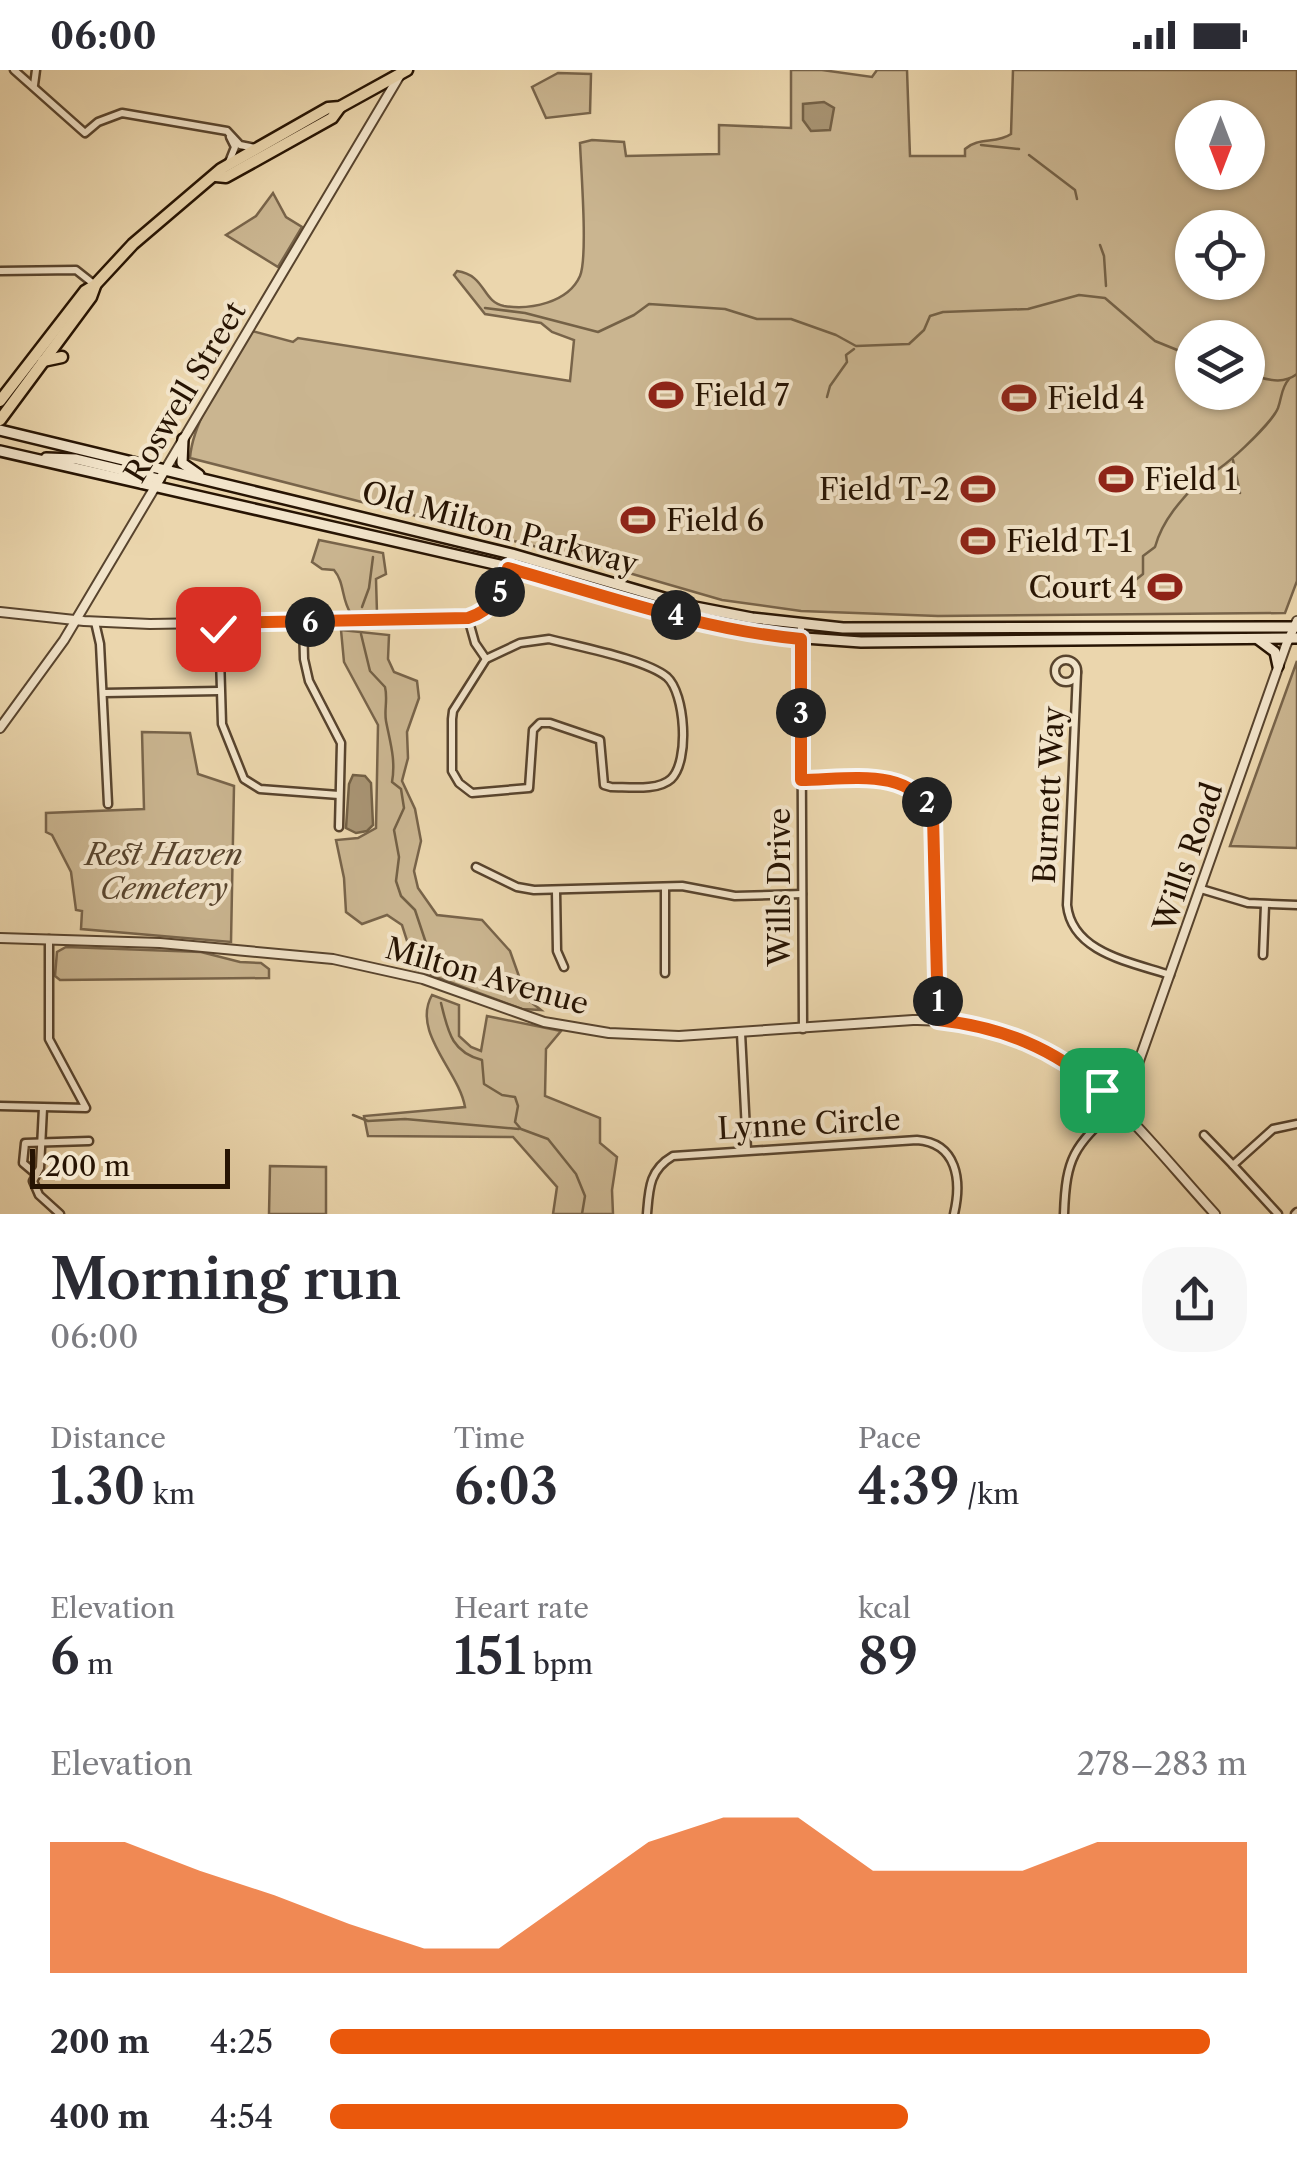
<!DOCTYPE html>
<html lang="en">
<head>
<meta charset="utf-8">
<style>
  :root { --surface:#fff; --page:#f7f7f7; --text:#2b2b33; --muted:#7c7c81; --accent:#ea580c }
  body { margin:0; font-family:"Libre Caslon Text",serif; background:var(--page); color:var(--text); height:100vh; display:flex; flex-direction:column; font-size:38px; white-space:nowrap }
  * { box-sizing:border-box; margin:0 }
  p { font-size:32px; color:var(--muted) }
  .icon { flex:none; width:55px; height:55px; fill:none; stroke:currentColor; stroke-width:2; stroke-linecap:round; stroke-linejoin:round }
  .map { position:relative; height:1144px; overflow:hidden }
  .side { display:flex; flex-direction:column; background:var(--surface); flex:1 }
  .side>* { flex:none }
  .needle { width:65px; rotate:180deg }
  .controls { position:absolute; left:1175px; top:30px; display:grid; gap:20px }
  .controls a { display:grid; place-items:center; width:90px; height:90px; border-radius:50%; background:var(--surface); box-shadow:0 2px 8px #0004; font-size:50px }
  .scale { position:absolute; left:30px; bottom:25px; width:200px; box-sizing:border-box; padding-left:10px; border:5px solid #271403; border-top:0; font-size:28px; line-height:35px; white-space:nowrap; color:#271403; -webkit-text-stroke:8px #f2e4ca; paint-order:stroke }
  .pin { position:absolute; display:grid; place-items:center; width:85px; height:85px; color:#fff; margin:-42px; border-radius:20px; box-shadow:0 5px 15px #0006 }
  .km { position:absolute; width:50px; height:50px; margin:-25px; border-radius:50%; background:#222; color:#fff; font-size:28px; line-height:50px; text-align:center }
  .round { display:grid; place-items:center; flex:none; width:105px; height:105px; border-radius:40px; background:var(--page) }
  .head { display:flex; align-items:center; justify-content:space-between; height:170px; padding:0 50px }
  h1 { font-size:55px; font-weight:600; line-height:75px }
  .figures { display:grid; grid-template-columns:repeat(3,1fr); gap:15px; height:170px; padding:10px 50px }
  .figures div { display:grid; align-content:center }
  .figures b { font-size:50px; font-weight:600 }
  .figures small { font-size:28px; font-weight:400 }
  .figures p { font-size:28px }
  .chart { height:280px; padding:20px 50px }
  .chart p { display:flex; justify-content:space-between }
  .chart svg { width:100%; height:180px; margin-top:10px; fill:var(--accent); opacity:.7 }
  ul { padding:0 50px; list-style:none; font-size:32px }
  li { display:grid; grid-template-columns:160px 120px 1fr; align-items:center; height:75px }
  li i { height:25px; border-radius:12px; background:var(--accent) }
  .status { display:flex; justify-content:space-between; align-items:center; height:70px; padding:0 50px; background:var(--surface); direction:ltr }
  .status svg { height:28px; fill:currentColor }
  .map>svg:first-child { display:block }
  .green { fill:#cab590; stroke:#78644a; stroke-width:2.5; fill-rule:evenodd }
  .water { fill:#a89473; stroke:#746146; stroke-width:2.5 }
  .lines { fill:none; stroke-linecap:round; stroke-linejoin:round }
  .stream { stroke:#746146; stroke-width:2.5 }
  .minor-casing { stroke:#58442e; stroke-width:11 }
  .tertiary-casing { stroke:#58442e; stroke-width:12 }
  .secondary-casing { stroke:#271403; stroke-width:14 }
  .trunk-casing { stroke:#271403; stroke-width:15 }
  .minor { stroke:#f2e4ca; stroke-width:6 }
  .tertiary { stroke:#f2e4ca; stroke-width:8 }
  .secondary { stroke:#f2e4ca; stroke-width:9 }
  .trunk { stroke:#ebd6ad; stroke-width:10 }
  .route-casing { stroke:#fff; stroke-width:20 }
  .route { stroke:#ea580c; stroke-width:12 }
  .labels { text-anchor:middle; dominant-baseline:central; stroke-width:8; stroke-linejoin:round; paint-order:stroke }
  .street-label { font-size:30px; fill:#271403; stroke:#f2e4ca }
  .poi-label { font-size:30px; fill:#271403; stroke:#f2e4ca; text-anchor:start }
  .park-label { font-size:30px; font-style:italic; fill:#58442d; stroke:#f2e4ca }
</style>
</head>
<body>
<div class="status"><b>06:00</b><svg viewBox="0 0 49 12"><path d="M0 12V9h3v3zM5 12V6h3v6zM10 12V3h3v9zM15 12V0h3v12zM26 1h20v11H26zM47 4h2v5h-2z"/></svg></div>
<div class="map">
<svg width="1297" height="1144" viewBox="0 0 1297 1144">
  <rect width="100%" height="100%" fill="#ebd6ad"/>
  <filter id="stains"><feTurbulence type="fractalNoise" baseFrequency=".002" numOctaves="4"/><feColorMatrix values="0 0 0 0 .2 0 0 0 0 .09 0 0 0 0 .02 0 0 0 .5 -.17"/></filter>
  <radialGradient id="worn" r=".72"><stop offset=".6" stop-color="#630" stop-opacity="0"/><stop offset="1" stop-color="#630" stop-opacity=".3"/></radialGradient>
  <g class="green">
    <path d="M 791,0 L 822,0 L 872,7 L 877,0 L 907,0 L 910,86 L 965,86 L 965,79 C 978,67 997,74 1011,64 L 1013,0 L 1297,0 L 1297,511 L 1285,543 L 938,546 L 801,541 L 722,530 L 553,481 L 190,388 C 193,347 231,296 252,261 L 293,272 L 298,268 L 570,311 L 574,270 L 552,262 L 541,253 L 485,244 L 454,205 L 457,201 C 486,205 482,232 504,236 C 530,240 568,233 580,206 C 588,187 581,99 580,73 L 592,70 L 624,72 L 626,86 L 719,84 L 719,55 L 791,58 ZM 1192,48 L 1248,48 L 1248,102 L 1192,102 ZM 1192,158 L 1248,158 L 1248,212 L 1192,212 ZM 1192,268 L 1248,268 L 1248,322 L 1192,322 Z"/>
    <path d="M 558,3 L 591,4 L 590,43 L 546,48 L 532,17 Z"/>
    <path d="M 273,123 L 286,147 L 302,157 L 278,197 L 226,165 L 256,146 Z"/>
    <path d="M 319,470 L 383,483 L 386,504 L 376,509 L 377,543 L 351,544 C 341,529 345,513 334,500 L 322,499 L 312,492 Z"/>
    <path d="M 341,560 L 389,565 L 388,589 L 394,602 L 417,611 L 419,628 L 407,662 L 408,688 L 402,711 L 415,739 L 421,771 L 414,801 L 418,818 L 437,845 L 482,850 L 510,881 L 527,929 L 541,940 L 522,939 L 396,892 L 409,877 L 402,855 L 387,845 L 362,854 L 346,842 L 344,808 L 336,770 L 358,768 L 376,758 L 378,655 L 344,592 Z"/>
    <path d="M 1297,591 L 1297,778 L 1230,776 Z"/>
    <path d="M 142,662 L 190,663 L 198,704 L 234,716 L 231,872 L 81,859 L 82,841 L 76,840 L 71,802 L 52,765 L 46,762 L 46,743 L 144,739 Z"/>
    <path d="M 66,877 L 201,882 L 240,892 L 261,893 L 269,899 L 269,908 L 60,910 L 55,906 L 57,882 Z"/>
    <path d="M 432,925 L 459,935 L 459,966 L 471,977 L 481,981 L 487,946 L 561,961 L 546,979 L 545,1026 L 600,1048 L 600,1073 L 617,1087 L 612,1120 L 613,1144 L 553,1144 L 557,1117 L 513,1067 L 368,1066 L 364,1046 L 465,1037 C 459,1001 411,962 432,925 Z"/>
    <path d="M 270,1096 L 326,1097 L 326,1144 L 269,1144 Z"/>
  </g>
  <g class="water">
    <path d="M 824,32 L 834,38 L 830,60 L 811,61 L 803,50 L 803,34 Z"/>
    <path d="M 353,705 L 365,706 L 371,713 L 373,755 L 367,761 L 356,763 L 346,758 L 349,714 Z"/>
  </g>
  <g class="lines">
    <g class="stream">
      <path d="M 981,75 L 1019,79"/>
      <path d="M 1029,85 L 1075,120 L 1077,129"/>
      <path d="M 1100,175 L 1104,186 L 1106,216"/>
      <path d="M 485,238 L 525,243 L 598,262 L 634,245 L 649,234 L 725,239 L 757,249 L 791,249 L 836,265 L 856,276 L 909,274 L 924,260 L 930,246 L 943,242 L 1028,239 L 1079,225 L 1105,228 L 1155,271 L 1192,286"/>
      <path d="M 1248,305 C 1265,308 1281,316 1297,304"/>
      <path d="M 827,327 L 830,316 L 847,292 L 846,285 L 854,279"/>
      <path d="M 1233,390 L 1240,423"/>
      <path d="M 1129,528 L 1133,512 L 1143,504 L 1143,486 L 1155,477 C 1163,448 1184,427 1204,406 C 1220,404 1272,353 1278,338 C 1282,327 1281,318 1289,309"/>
      <path d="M 362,537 L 369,518 L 373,487"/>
      <path d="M 361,564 L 370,601 L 385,617 C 388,629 384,640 386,651 C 390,672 396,690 392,712 L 401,719 L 404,738 L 394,760 L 399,787 L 396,811 L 401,826 L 415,840 L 435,900"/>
      <path d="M 441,933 C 448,961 451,982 482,990 L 484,1014 L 502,1025 L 515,1027 L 518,1036 L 515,1052 L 521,1059 L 548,1069 L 576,1104 L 585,1126 L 582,1144"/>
      <path d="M 353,1045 L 368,1051 L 405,1049 L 519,1059"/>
    </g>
    <g class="minor-casing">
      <g id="minor">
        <path d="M 14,0 L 85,63 L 98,52 L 122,43 L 227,61 L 240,75 L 255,78"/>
        <path d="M 34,15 L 36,0"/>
        <path d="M 229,92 L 235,77 L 230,67"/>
        <path d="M 0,201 L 76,200 L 95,215"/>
        <path d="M 468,548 L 475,573 L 486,589"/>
        <path d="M 95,552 L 100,574 L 108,734"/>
        <path d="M 303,552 L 304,589 L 309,611 L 341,673 L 339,757"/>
        <path d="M 219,553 L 222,654 L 244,709 L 260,719 L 339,725"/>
        <path d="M 801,555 L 803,959"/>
        <path d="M 549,569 C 579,577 645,589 667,607 C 685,623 690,691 671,709 C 658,721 629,717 611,717 L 604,715 L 600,670 L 550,653 L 540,653 L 533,660 L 529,718 L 472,723 L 459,713 L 452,701 L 452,649 L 453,641 L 486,589 L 520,573 Z"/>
        <circle cx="1066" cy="601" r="11"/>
        <path d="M 1077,602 L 1067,835 C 1072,883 1131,892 1170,905"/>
        <path d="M 104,623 L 219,621"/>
        <path d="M 801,710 C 848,710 926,693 935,758 L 938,950"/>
        <path d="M 476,797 L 517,817 L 534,820 L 682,816 L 735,826 L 802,824"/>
        <path d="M 1201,819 L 1248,833 L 1297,835"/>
        <path d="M 556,821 L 557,881 L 564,897"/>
        <path d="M 1263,885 L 1265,835"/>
        <path d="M 665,903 L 665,817"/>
        <path d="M 741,963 L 747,1080"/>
        <path d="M 0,1036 L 86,1038 L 49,969 L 49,869"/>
        <path d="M 43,1038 L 40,1098 L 33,1111 L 39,1125 L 60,1144"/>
        <path d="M 1204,1065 L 1233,1095 L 1273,1059 L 1297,1054"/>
        <path d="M 1233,1095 L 1278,1144"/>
        <path d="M 36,1104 L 23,1093 L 25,1073 L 89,1071"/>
        <path d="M 647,1144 C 649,1119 649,1100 673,1086 L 917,1070 C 957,1073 962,1110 954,1144"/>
        <path d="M 1064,1144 C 1066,1084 1075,1077 1117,1036"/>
        <path d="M 1295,1144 L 1297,1142"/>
      </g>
    </g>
    <g class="tertiary-casing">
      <g id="tertiary">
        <path d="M 0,542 L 84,551 L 150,554 L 463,549 C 498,543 504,513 512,484"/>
        <path d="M 0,658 L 64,570 L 400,5"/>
        <path d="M 0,868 L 160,873 L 333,889 L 423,909 L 544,952 L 609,963 L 679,966 L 913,950 C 1064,948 1123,1043 1215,1144"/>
        <path d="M 1117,1036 L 1128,1022 L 1286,575 L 1297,551"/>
      </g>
    </g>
    <g class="secondary-casing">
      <g id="secondary">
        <path d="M 0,360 L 512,484 L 695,537 L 752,548 L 843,558 L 1297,557"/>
        <path d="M 183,369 L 182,393 L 199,405"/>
        <path d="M 0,381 L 508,497 L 705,553 L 762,565 L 861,572 L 1297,568"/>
        <path d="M 46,388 L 76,389 L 159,409"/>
        <path d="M 1259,570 L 1275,582 L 1278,596"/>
      </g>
    </g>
    <g class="trunk-casing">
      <g id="trunk">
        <path d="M 216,106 L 226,107 L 332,48 L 340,37"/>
        <path d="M 43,291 L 62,287"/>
        <path d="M 0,331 L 85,221 L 95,215 L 133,174 L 221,99 L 328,38 L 340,37 L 407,0"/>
        <path d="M 0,350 L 91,227 L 95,216"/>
      </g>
    </g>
    <use href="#minor" class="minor"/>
    <use href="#tertiary" class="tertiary"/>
    <use href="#secondary" class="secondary"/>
    <use href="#trunk" class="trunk"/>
  </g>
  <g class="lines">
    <g class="route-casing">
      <path id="route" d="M 218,559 L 218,553 L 468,548 C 494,540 501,522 508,498 C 604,525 701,560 801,569 L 801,710 C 846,710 912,695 933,746 L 938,950 C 1002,957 1053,978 1102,1020"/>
    </g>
    <use href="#route" class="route"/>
  </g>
  <defs>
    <g id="stadium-bare" transform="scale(2.7)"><path d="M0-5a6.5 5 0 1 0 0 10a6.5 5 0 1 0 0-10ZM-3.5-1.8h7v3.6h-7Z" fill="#8f2418" stroke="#f2e4ca" stroke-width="2.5" paint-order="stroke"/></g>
  </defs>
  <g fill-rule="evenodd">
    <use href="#stadium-bare" x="666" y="325"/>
    <use href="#stadium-bare" x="1019" y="328"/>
    <use href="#stadium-bare" x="1116" y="409"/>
    <use href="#stadium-bare" x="978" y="419"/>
    <use href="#stadium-bare" x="638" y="450"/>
    <use href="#stadium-bare" x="978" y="471"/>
    <use href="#stadium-bare" x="1165" y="517"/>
  </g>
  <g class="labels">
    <g class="street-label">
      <text transform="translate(185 322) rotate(-59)">Roswell Street</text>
      <text transform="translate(500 458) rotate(15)">Old Milton Parkway</text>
      <text transform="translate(1049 725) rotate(-87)">Burnett Way</text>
      <text transform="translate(1188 787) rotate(-71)">Wills Road</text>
      <text transform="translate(779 817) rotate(-90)">Wills Drive</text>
      <text transform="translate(487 906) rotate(16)">Milton Avenue</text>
      <text transform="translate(809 1054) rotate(-3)">Lynne Circle</text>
    </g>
    <g class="poi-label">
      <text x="694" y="325">Field 7</text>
      <text x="1047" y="328">Field 4</text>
      <text x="1144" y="409">Field 1</text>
      <text x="950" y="419" text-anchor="end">Field T-2</text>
      <text x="666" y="450">Field 6</text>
      <text x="1006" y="471">Field T-1</text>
      <text x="1137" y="517" text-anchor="end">Court 4</text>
    </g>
    <g class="park-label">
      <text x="164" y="784">Rest Haven<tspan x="164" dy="34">Cemetery</tspan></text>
    </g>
  </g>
  <rect width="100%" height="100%" filter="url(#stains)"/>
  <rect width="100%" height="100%" fill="url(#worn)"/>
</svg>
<div class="controls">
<a><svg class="needle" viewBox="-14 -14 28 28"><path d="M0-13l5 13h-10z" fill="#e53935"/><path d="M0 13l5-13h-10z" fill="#7c7c81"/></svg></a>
<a><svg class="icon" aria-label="locate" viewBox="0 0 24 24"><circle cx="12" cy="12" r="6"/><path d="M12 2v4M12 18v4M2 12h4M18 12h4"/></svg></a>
<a><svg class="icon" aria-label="layers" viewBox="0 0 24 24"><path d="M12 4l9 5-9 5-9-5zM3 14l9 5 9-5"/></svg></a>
</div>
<div class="scale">200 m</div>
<div class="pin" style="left:1102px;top:1020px;background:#1e9e55"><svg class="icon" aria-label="arrive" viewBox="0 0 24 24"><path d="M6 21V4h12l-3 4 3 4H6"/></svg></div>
<div class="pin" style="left:218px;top:559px;background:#d93025"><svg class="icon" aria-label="check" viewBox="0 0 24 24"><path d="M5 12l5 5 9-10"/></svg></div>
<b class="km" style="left:938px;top:931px">1</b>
<b class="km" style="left:927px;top:732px">2</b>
<b class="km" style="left:801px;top:643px">3</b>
<b class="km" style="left:676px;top:545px">4</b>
<b class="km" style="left:500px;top:522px">5</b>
<b class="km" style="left:310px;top:552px">6</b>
</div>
<section class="side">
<div class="head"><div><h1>Morning run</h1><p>06:00</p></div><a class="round"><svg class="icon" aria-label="share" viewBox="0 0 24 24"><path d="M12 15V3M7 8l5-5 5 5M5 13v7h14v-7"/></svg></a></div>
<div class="figures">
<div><p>Distance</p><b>1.30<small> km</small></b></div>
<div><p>Time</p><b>6:03</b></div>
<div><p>Pace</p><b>4:39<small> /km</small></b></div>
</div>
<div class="figures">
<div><p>Elevation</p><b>6<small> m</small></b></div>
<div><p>Heart rate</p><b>151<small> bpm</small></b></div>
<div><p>kcal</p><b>89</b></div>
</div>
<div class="chart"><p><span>Elevation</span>278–283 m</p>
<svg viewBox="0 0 160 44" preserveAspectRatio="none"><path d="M0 44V12L10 12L20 19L30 25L40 32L50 38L60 38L70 25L80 12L90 6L100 6L110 19L120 19L130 19L140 12L150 12L160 12V44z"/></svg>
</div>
<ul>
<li><b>200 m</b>4:25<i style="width:96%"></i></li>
<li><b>400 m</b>4:54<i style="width:63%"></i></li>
</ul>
</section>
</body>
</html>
